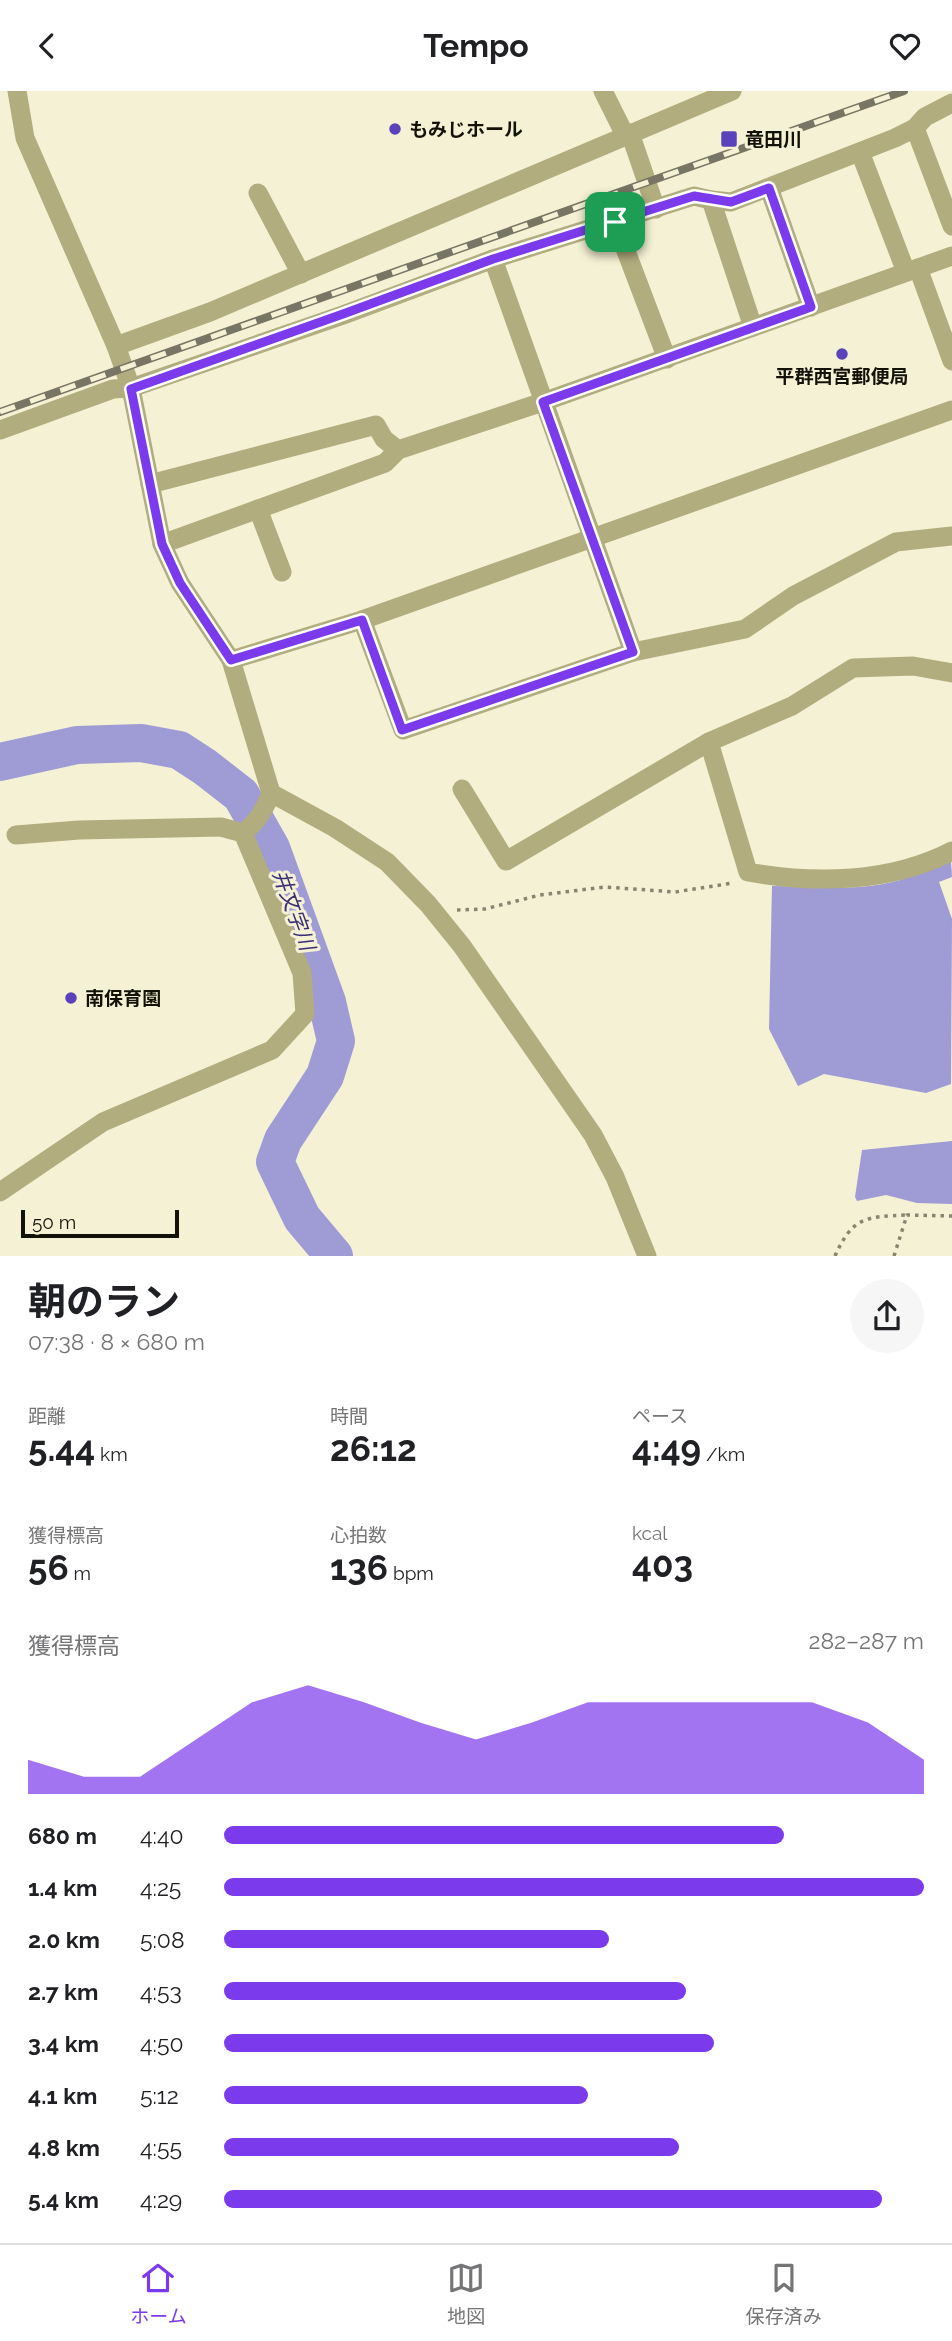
<!DOCTYPE html>
<html lang="ja">
<head>
<meta charset="utf-8">
<style>
  :root { --surface:#fff; --page:#f6f6f6; --text:#202124; --muted:#757577; --line:#e0e0e0; --accent:#7c3aed }
  body { margin:0; font-family:Raleway,"Noto Sans JP",sans-serif; background:var(--page); color:var(--text); height:100vh; display:flex; flex-direction:column; font-size:26px; white-space:nowrap }
  * { box-sizing:border-box; margin:0 }
  p { font-size:23px; color:var(--muted) }
  .icon { flex:none; width:38px; height:38px; fill:none; stroke:currentColor; stroke-width:2; stroke-linecap:round; stroke-linejoin:round }
  .map { position:relative; height:1165px; overflow:hidden }
  .side { display:flex; flex-direction:column; background:var(--surface); flex:1 }
  .side>* { flex:none }
  .scale { position:absolute; left:21px; bottom:18px; width:158px; box-sizing:border-box; padding-left:7px; border:4px solid #131208; border-top:0; font-size:19px; line-height:24px; white-space:nowrap; color:#131208; -webkit-text-stroke:5px #f4f1d4; paint-order:stroke }
  .pin { position:absolute; display:grid; place-items:center; width:60px; height:60px; color:#fff; margin:-30px; border-radius:14px; box-shadow:0 4px 10px #0006 }
  .round { display:grid; place-items:center; flex:none; width:74px; height:74px; border-radius:37px; background:var(--page) }
  .head { display:flex; align-items:center; justify-content:space-between; height:119px; padding:0 28px }
  h1 { font-size:38px; font-weight:700; line-height:52px }
  .stats { display:grid; grid-template-columns:repeat(3,1fr); gap:10px; height:119px; padding:7px 28px }
  .stats div { display:grid; align-content:center }
  .stats b { font-size:35px; font-weight:700 }
  .stats small { font-size:19px; font-weight:400 }
  .stats p { font-size:19px }
  .chart { height:196px; padding:14px 28px }
  .chart p { display:flex; justify-content:space-between }
  .chart svg { width:100%; height:126px; margin-top:7px; fill:var(--accent); opacity:.7 }
  ul { padding:0 28px; list-style:none; font-size:23px }
  li { display:grid; grid-template-columns:112px 84px 1fr; align-items:center; height:52px }
  li i { height:18px; border-radius:9px; background:var(--accent) }
  header { display:flex; justify-content:space-between; align-items:center; height:91px; padding:0 28px; background:var(--surface); font-size:32px; font-weight:700 }
  .tab-bar { display:flex; justify-content:space-around; align-items:center; height:98px; border-top:2px solid var(--line); background:var(--surface); font-size:19px; color:var(--muted) }
  .tab-bar a { display:grid; justify-items:center; gap:4px }
  .tab-bar .selected { color:var(--accent) }
  .map>svg:first-child { display:block }
  .water { fill:#9e9bd5 }
  .lines { fill:none; stroke-linecap:round; stroke-linejoin:round }
  .river { stroke:#9e9bd5; stroke-width:38 }
  .path { stroke:#878571; stroke-width:3.5; stroke-dasharray:3.5 5; stroke-linecap:butt }
  .minor { stroke:#b2ad7e; stroke-width:19 }
  .rail-casing { stroke:#777563; stroke-width:8 }
  .rail { stroke:#f4f1d4; stroke-width:5; stroke-dasharray:16; stroke-linecap:butt }
  .route-casing { stroke:#fff; stroke-width:14 }
  .route { stroke:#7c3aed; stroke-width:9 }
  .poi-dot { fill:#5a42ba; stroke:#f4f1d4; stroke-width:2.5 }
  .labels { text-anchor:middle; dominant-baseline:central; stroke-width:6; stroke-linejoin:round; paint-order:stroke }
  .poi-label { font-size:19px; font-weight:bold; fill:#131208; stroke:#f4f1d4; text-anchor:start }
  .water-label { font-size:21px; font-style:italic; fill:#3b3075; stroke:#f4f1d4 }
</style>
</head>
<body>
<header><svg class="icon" aria-label="back" viewBox="0 0 24 24"><path d="M15 5l-7 7 7 7"/></svg>Tempo<svg class="icon" aria-label="heart" viewBox="0 0 24 24"><path d="M12 20l-8-8c-3-5 5-10 8-4 3-6 11-1 8 4z"/></svg></header>
<div class="map">
<svg width="952" height="1165" viewBox="0 0 952 1165">
  <rect width="100%" height="100%" fill="#f4f1d4"/>
  <g class="water">
    <path d="M 951,770 L 952,786 L 939,791 L 952,828 L 951,993 L 926,1002 L 824,983 L 798,995 L 769,938 L 772,795 C 808,795 847,800 883,793 C 906,789 929,779 951,770 Z"/>
    <path d="M 952,1050 L 952,1113 L 917,1112 L 886,1104 L 857,1110 L 855,1106 L 862,1059 Z"/>
  </g>
  <g class="lines">
    <path class="river" d="M 0,671 L 77,654 L 141,652 L 179,659 L 205,676 L 241,704 L 271,757 L 327,911 L 336,950 L 325,985 L 283,1049 L 275,1071 L 302,1127 L 334,1165"/>
    <g class="path">
      <path d="M 457,819 L 485,818 L 540,804 L 605,796 L 675,801 L 733,792"/>
      <path d="M 835,1165 C 853,1125 866,1126 907,1124"/>
      <path d="M 894,1165 L 907,1124 L 952,1125"/>
    </g>
    <g class="minor">
      <path d="M 603,0 L 625,44"/>
      <path d="M 915,37 L 952,135"/>
      <path d="M 630,42 L 656,118"/>
      <path d="M 860,61 L 906,181"/>
      <path d="M 769,97 L 811,216"/>
      <path d="M 258,102 L 301,183"/>
      <path d="M 711,109 L 753,236"/>
      <path d="M 615,131 L 667,268"/>
      <path d="M 493,168 L 633,561"/>
      <path d="M 918,177 L 952,270"/>
      <path d="M 116,255 L 210,221 L 732,0"/>
      <path d="M 0,339 L 113,298 L 131,297 L 343,224 L 493,168 L 694,105 L 711,109 L 731,111 L 895,47 L 915,37 L 925,26 L 952,12"/>
      <path d="M 150,393 L 376,334 L 384,348 L 398,359"/>
      <path d="M 258,418 L 282,481"/>
      <path d="M 162,453 L 385,372 L 398,359 L 543,311 L 952,165"/>
      <path d="M 362,529 L 403,639 L 633,561 L 745,538 L 793,505 L 896,451 L 952,445"/>
      <path d="M 231,569 L 362,529 L 952,319"/>
      <path d="M 952,582 L 913,575 L 853,577 L 792,615 L 709,651 L 748,781 C 815,793 890,792 952,760"/>
      <path d="M 462,698 L 506,770 L 709,651"/>
      <path d="M 271,702 L 335,737 L 387,771 L 428,813 L 462,855 L 593,1044 L 615,1086 L 647,1165"/>
      <path d="M 16,744 L 79,739 L 221,736 L 243,742 C 257,732 265,718 271,702 L 231,569 L 180,492 L 162,453 L 131,297 L 116,255 L 25,47 L 17,0"/>
      <path d="M 0,1101 L 103,1031 L 272,959 L 305,923 L 302,882 L 243,742"/>
    </g>
    <g class="rail-casing">
      <path id="rail" d="M 0,321 L 904,0"/>
    </g>
    <use href="#rail" class="rail"/>
  </g>
  <g class="lines">
    <g class="route-casing">
      <path id="route" d="M 769,97 L 811,216 L 543,311 L 633,561 L 402,639 L 362,529 L 231,569 L 180,492 L 162,453 L 131,298 L 343,223 L 493,168 L 694,105 L 731,111 Z"/>
    </g>
    <use href="#route" class="route"/>
  </g>
  <g class="poi-dot">
    <circle cx="395" cy="38" r="7"/>
    <rect x="720" y="39" width="18" height="18" rx="3.5"/>
    <circle cx="842" cy="263" r="7"/>
    <circle cx="71" cy="907" r="7"/>
  </g>
  <g class="labels">
    <g class="poi-label">
      <text x="409" y="38">もみじホール</text>
      <text x="745" y="48">竜田川</text>
      <text x="842" y="285" text-anchor="middle">平群西宮郵便局</text>
      <text x="85" y="907">南保育園</text>
    </g>
    <g class="water-label">
      <text transform="translate(294 819) rotate(70)">井文字川</text>
    </g>
  </g>
</svg>
<div class="scale">50 m</div>
<div class="pin" style="left:615px;top:131px;background:#1e9e55"><svg class="icon" aria-label="arrive" viewBox="0 0 24 24"><path d="M6 21V4h12l-3 4 3 4H6"/></svg></div>
</div>
<section class="side">
<div class="head"><div><h1>朝のラン</h1><p>07:38 · 8 × 680 m</p></div><a class="round"><svg class="icon" aria-label="share" viewBox="0 0 24 24"><path d="M12 15V3M7 8l5-5 5 5M5 13v7h14v-7"/></svg></a></div>
<div class="stats">
<div><p>距離</p><b>5.44<small> km</small></b></div>
<div><p>時間</p><b>26:12</b></div>
<div><p>ペース</p><b>4:49<small> /km</small></b></div>
</div>
<div class="stats">
<div><p>獲得標高</p><b>56<small> m</small></b></div>
<div><p>心拍数</p><b>136<small> bpm</small></b></div>
<div><p>kcal</p><b>403</b></div>
</div>
<div class="chart"><p><span>獲得標高</span>282–287 m</p>
<svg viewBox="0 0 160 44" preserveAspectRatio="none"><path d="M0 44V32L10 38L20 38L30 25L40 12L50 6L60 12L70 19L80 25L90 19L100 12L110 12L120 12L130 12L140 12L150 19L160 32V44z"/></svg>
</div>
<ul>
<li><b>680 m</b>4:40<i style="width:80%"></i></li>
<li><b>1.4 km</b>4:25<i style="width:100%"></i></li>
<li><b>2.0 km</b>5:08<i style="width:55%"></i></li>
<li><b>2.7 km</b>4:53<i style="width:66%"></i></li>
<li><b>3.4 km</b>4:50<i style="width:70%"></i></li>
<li><b>4.1 km</b>5:12<i style="width:52%"></i></li>
<li><b>4.8 km</b>4:55<i style="width:65%"></i></li>
<li><b>5.4 km</b>4:29<i style="width:94%"></i></li>
</ul>
</section>
<nav class="tab-bar">
<a class="selected"><svg class="icon" aria-label="home" viewBox="0 0 24 24"><path d="M3 11l9-7 9 7M6 9v11h12V9"/></svg>ホーム</a>
<a><svg class="icon" aria-label="map" viewBox="0 0 24 24"><path d="M3 6l6-2 6 2 6-2v14l-6 2-6-2-6 2zM9 4v14M15 6v14"/></svg>地図</a>
<a><svg class="icon" aria-label="saved" viewBox="0 0 24 24"><path d="M7 4h10v16l-5-4-5 4z"/></svg>保存済み</a>
</nav>
</body>
</html>
